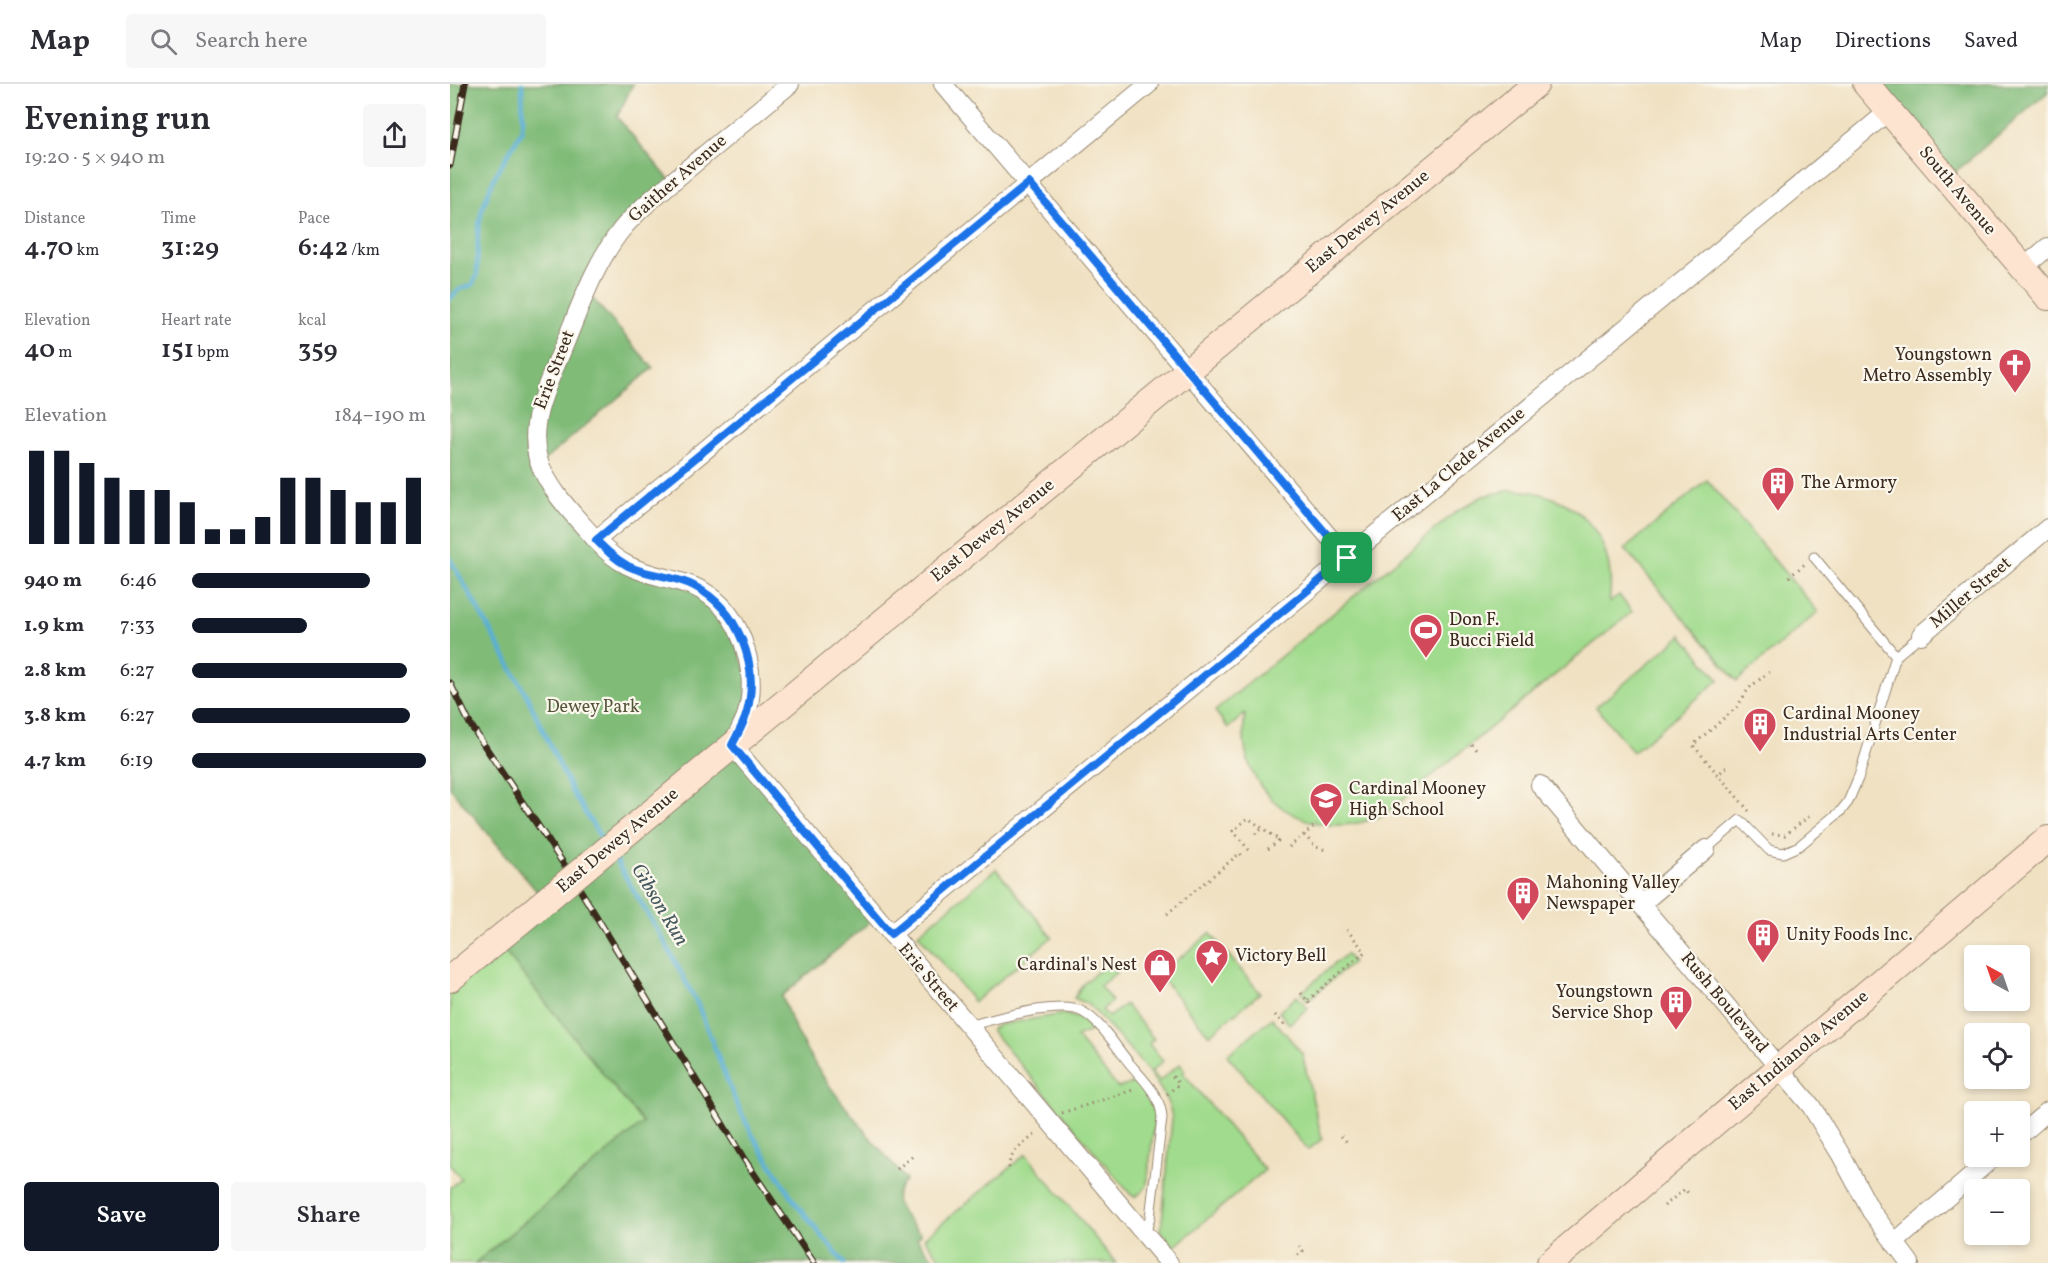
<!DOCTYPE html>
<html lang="en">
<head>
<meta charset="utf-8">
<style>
  :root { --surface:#fff; --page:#f7f7f7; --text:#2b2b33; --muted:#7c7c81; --line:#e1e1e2; --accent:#111827 }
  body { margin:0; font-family:Vollkorn,serif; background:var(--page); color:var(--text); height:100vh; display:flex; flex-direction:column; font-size:22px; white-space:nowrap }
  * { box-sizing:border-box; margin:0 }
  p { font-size:20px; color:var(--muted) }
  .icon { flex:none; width:33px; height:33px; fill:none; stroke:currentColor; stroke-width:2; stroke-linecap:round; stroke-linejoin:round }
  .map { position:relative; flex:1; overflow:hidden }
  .sheet { display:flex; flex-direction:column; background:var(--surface); width:450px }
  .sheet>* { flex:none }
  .needle { width:39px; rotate:320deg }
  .controls { position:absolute; left:1514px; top:861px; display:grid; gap:12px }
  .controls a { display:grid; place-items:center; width:66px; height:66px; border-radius:6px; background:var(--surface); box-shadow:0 3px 9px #0003; font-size:30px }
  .pin { position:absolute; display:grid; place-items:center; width:51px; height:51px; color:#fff; margin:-26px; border-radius:12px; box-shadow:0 3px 9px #0006 }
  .round { display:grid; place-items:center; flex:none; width:63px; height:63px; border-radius:6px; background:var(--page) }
  .overview { display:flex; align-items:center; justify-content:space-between; height:102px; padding:0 24px }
  h1 { font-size:33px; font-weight:600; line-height:45px }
  .figures { display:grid; grid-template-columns:repeat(3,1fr); gap:9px; height:102px; padding:6px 24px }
  .figures div { display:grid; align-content:center }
  .figures b { font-size:26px; font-weight:600 }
  .figures small { font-size:16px; font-weight:400 }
  .figures p { font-size:16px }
  .chart { height:168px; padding:12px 24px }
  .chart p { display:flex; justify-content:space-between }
  .chart svg { width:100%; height:108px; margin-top:6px; stroke:var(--accent); stroke-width:6 }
  .cta { display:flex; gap:12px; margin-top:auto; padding:12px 24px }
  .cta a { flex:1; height:69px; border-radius:6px; background:var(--accent); color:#fff; font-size:24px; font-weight:600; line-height:69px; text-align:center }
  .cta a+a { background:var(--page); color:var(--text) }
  ul { padding:0 24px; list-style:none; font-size:20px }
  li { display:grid; grid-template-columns:96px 72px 1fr; align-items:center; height:45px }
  li i { height:15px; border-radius:8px; background:var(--accent) }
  header { display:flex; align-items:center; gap:36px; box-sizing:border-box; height:84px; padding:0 30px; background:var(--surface); border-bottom:2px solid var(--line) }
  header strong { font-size:28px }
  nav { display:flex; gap:33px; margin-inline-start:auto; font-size:21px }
  .search { width:420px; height:54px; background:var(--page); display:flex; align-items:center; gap:15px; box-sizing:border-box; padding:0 21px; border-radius:6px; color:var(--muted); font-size:22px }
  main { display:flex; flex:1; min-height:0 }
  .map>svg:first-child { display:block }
  .green { fill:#a1db8d; stroke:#6e8256; stroke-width:1.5 }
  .forest { fill:#80bb78; stroke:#5e724b; stroke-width:1.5 }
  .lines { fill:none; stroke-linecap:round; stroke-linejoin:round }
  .stream { stroke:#59afd5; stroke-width:4.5 }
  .lane-casing { stroke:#968670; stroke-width:11 }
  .street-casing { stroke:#968670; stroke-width:20 }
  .secondary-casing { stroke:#968670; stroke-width:28 }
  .path { stroke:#968670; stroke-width:3; stroke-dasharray:1.5 4.5; stroke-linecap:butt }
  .lane { stroke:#fff; stroke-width:9 }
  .street { stroke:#fff; stroke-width:18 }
  .secondary { stroke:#fde4d1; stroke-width:26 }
  .rail-casing { stroke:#3b2a1e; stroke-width:7 }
  .rail { stroke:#fbf7ec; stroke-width:4.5; stroke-dasharray:14; stroke-linecap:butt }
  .secondary-bridge-casing { stroke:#968670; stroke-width:28; stroke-linecap:butt }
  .secondary-bridge { stroke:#fde4d1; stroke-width:26 }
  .route-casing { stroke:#fff; stroke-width:12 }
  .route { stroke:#1a73e8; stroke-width:8 }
  .labels { text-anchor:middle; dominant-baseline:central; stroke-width:4.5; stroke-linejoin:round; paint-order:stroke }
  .street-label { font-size:18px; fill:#3b2a1e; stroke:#fbf7ec }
  .poi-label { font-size:18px; fill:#3b2a1e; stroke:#fbf7ec; text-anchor:start }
  .park-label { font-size:18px; fill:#54563a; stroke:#fbf7ec }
  .water-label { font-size:20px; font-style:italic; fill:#46595e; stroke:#fbf7ec }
</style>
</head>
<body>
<header>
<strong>Map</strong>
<div class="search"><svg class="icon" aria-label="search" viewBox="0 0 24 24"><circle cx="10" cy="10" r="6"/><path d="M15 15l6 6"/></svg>Search here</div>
<nav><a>Map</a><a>Directions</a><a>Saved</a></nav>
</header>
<main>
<section class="sheet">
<div class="overview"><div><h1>Evening run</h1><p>19:20 · 5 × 940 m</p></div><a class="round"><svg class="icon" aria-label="share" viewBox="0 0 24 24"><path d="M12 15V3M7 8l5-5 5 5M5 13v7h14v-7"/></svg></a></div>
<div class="figures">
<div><p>Distance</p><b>4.70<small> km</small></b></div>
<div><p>Time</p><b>31:29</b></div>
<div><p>Pace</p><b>6:42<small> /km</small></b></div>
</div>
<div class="figures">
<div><p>Elevation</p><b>40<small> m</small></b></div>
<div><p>Heart rate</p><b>151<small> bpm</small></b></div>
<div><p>kcal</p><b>359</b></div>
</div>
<div class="chart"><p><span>Elevation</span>184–190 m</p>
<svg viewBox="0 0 160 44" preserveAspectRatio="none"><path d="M5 44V6M15 44V6M25 44V11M35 44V17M45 44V22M55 44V22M65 44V27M75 44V38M85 44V38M95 44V33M105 44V17M115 44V17M125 44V22M135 44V27M145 44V27M155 44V17"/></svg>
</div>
<ul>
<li><b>940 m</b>6:46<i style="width:76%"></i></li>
<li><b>1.9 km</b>7:33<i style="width:49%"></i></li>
<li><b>2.8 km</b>6:27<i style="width:92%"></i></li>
<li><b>3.8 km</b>6:27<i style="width:93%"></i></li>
<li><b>4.7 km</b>6:19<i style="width:100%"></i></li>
</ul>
<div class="cta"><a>Save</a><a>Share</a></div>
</section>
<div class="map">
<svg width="1598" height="1179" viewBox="0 0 1598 1179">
  <rect width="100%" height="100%" fill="#fbf7ec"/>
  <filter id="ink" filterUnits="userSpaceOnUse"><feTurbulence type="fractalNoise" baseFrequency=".0167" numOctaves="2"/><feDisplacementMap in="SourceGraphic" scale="12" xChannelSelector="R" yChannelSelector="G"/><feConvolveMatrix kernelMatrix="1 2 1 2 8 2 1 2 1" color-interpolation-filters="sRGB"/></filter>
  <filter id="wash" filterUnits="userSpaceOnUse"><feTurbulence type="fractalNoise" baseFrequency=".008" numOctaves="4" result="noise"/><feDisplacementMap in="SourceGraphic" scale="24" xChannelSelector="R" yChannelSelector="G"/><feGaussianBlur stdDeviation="1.35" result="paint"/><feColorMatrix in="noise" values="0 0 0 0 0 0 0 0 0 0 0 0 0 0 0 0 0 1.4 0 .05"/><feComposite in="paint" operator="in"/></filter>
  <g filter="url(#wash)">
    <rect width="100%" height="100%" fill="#f0e1c2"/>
    <g class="green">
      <path d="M 1257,396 L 1368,528 L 1287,597 L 1175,465 Z"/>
      <path d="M 1061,406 C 1126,407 1169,453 1159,519 L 1169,511 L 1182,528 L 935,730 C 861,765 783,713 795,630 L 778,644 L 765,627 L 1007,427 L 1033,412 Z"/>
      <path d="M 1232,551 L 1269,596 L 1183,668 L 1146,623 Z"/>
      <path d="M 546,785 L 602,853 L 524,918 L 468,850 Z"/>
      <path d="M 760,849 L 810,909 L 759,951 L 709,891 Z"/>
      <path d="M 46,857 L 193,1039 L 25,1179 L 0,1179 L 0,1104 L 11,1095 L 0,1081 L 0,895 Z"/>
      <path d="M 896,870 L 903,878 L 858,916 L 851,909 Z"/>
      <path d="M 659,878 L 667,888 L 650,902 L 662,917 L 652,926 L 659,933 L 675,920 L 704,955 L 699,960 L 713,977 L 701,988 L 709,997 L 730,980 L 735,987 L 733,989 L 815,1086 L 724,1163 L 711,1147 L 722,1035 C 720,1002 666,952 644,926 L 637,920 L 624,914 L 633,900 Z"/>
      <path d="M 847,912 L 858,924 L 839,940 L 829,928 Z"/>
      <path d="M 613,930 L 631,935 L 641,947 L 626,953 L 668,1004 L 687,998 L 696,1010 L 705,1032 L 697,1101 L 694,1106 L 685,1113 L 681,1111 L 541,946 L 548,941 Z"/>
      <path d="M 822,934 L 852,969 L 872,1055 L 858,1066 L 777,971 Z"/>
      <path d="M 576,1070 L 666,1179 L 495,1179 L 474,1154 Z"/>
    </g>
    <g class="forest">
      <path d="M 0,0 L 183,0 L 167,33 L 222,99 L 196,120 L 137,208 L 203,284 L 90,380 L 146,456 L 271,522 L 301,600 L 282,661 L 426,833 L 332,912 C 356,984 408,1038 456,1096 C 433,1118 456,1132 471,1151 L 467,1155 L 487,1179 L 217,1179 L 209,1171 L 200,1179 L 25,1179 L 193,1039 L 46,857 L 95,817 L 0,704 Z"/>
      <path d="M 1416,0 L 1598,0 L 1598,8 L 1497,95 Z"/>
    </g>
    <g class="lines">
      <g class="stream">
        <path d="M 0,215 L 8,206 L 22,201 L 27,192 L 28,147 L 32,125 L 44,94 L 71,48 L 73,36 L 72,0"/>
        <path d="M 0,475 L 77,612 L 122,708 L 153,757"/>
        <path d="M 163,772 L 217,862 L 248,921 L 284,1014 L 303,1052 L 347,1121 L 394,1179"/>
      </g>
    </g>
  </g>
  <g filter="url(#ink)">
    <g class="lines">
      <g class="lane-casing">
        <g id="lane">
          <path d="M 1364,473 L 1446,572"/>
          <path d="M 1256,765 L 1290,736 L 1319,766 L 1333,769 L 1349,762 L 1390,728 L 1398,718 L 1409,692 L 1446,572 L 1471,551"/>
          <path d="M 519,942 C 543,935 612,916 633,928 C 652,939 666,963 680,980 C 694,996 711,1012 712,1034 L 700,1134 L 695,1150"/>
        </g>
      </g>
      <g class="street-casing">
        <g id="street">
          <path d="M 340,0 C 305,29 270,58 235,87 C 213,106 190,123 172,145 C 143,181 128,229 110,271 C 96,304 78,339 88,375 C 98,406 125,432 146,456 C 155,466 165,475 177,481 C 210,498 243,492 272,522 C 296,548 307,594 297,629 C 294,640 287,651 282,661 L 719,1179"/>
          <path d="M 493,0 L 897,474"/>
          <path d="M 1573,184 L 1598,163"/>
          <path d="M 146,456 L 699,0"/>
          <path d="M 1471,551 L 1598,444"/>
          <path d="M 1090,701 L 1361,1022 L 1391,1071 L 1421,1127 L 1460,1179"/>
          <path d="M 1191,820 L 1256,765"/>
          <path d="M 441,850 L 1439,27"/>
          <path d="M 1569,1052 L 1598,1027"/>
          <path d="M 1444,1159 L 1545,1072"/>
        </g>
      </g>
      <g class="secondary-casing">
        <g id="secondary">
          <path d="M 1416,0 L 1598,213"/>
          <path d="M 242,695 L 1086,0"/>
          <path d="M 0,895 L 95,817"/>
          <path d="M 1100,1179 L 1598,755"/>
        </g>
      </g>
      <g class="path">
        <path d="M 1339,493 L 1356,479"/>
        <path d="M 1021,660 L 1027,667"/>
        <path d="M 1266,692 L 1277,683"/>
        <path d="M 1299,727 L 1243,661 L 1287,623 L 1299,604 L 1319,588"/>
        <path d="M 805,750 L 813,744"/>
        <path d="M 1322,750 L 1335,751 L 1362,730"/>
        <path d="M 854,751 L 866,763 L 876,766"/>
        <path d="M 839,763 L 867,740"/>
        <path d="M 818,765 L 832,754"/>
        <path d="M 799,766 L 783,747 L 798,734 L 829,756"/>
        <path d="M 717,830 L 790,769 L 792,772"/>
        <path d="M 851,909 L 861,921"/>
        <path d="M 858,916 L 915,868 L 894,842"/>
        <path d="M 825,931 L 836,943"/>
        <path d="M 717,1010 L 729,1000 L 720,989"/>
        <path d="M 612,1029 L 686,1005"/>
        <path d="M 891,1052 L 898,1059"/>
        <path d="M 559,1084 C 558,1068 577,1058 588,1048"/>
        <path d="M 447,1085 L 464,1071"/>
        <path d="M 1214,1122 L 1235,1105 L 1240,1112"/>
        <path d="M 848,1171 L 853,1167 L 849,1162"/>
      </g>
      <use href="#lane" class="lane"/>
      <use href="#street" class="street"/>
      <use href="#secondary" class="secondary"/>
      <g class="rail-casing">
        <g id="rail">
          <path d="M 0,81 L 15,0"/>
          <path d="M 0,599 L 20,640 L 123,794 L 294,1075 L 364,1179"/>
        </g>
      </g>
      <use href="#rail" class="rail"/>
      <g class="secondary-bridge-casing">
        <path id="secondary-bridge" d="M 95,817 L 242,695"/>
      </g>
      <use href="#secondary-bridge" class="secondary-bridge"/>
    </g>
  </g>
  <g class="lines" filter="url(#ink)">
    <g class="route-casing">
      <path id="route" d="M 579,99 L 897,474 L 441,850 L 282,661 C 287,651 294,640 297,628 C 310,580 288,525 244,502 C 223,491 198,492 178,482 C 165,475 156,466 146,456 Z"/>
    </g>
    <use href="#route" class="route"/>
  </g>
  <defs>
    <g id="church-pin" transform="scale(1.725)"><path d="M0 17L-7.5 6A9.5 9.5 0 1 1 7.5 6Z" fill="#d1495b" stroke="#fbf7ec"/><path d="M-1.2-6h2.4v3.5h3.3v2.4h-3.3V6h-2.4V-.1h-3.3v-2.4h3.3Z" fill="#fff"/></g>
    <g id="building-pin" transform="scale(1.725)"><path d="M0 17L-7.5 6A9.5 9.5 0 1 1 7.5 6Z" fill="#d1495b" stroke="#fbf7ec"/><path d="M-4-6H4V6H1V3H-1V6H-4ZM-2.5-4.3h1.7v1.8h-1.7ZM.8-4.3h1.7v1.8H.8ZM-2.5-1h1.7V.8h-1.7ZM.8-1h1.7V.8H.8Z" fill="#fff"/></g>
    <g id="stadium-pin" transform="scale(1.725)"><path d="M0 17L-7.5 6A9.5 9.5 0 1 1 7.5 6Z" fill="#d1495b" stroke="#fbf7ec"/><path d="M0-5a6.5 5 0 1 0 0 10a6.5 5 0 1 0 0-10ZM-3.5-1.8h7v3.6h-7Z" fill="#fff"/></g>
    <g id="school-pin" transform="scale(1.725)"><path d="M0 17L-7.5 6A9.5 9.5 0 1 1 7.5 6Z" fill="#d1495b" stroke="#fbf7ec"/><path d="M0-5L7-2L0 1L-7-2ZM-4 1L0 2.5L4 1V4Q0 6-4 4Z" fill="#fff"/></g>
    <g id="sight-pin" transform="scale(1.725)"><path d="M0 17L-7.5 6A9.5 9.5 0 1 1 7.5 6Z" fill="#d1495b" stroke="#fbf7ec"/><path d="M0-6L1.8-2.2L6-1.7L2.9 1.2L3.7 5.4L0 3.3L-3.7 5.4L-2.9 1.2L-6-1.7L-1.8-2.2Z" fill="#fff"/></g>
    <g id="shop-pin" transform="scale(1.725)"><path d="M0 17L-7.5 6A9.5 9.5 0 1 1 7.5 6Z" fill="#d1495b" stroke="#fbf7ec"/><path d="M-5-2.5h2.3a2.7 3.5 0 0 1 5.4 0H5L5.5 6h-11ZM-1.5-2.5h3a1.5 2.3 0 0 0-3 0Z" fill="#fff"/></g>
  </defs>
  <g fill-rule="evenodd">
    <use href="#church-pin" x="1565" y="281"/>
    <use href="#building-pin" x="1328" y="399"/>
    <use href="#stadium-pin" x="976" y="546"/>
    <use href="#building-pin" x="1310" y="640"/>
    <use href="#school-pin" x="876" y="715"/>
    <use href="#building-pin" x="1073" y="809"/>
    <use href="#building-pin" x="1313" y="851"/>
    <use href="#sight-pin" x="762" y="872"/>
    <use href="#shop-pin" x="710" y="881"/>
    <use href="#building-pin" x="1226" y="918"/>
  </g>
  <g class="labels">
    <g class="street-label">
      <text transform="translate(228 95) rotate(-41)">Gaither Avenue</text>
      <text transform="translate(1507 107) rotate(50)">South Avenue</text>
      <text transform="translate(918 138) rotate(-39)">East Dewey Avenue</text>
      <text transform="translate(105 286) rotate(-69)">Erie Street</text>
      <text transform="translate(1009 381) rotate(-40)">East La Clede Avenue</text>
      <text transform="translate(543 447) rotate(-39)">East Dewey Avenue</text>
      <text transform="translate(1521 509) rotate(-40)">Miller Street</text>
      <text transform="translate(168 757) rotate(-40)">East Dewey Avenue</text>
      <text transform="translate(478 894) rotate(50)">Erie Street</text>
      <text transform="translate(1274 919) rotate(50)">Rush Boulevard</text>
      <text transform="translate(1349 967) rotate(-40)">East Indianola Avenue</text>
    </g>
    <g class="poi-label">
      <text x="1542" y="271" text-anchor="end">Youngstown<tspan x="1542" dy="21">Metro Assembly</tspan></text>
      <text x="1351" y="399">The Armory</text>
      <text x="999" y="536">Don F.<tspan x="999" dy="21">Bucci Field</tspan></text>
      <text x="1333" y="630">Cardinal Mooney<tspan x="1333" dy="21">Industrial Arts Center</tspan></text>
      <text x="899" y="705">Cardinal Mooney<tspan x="899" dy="21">High School</tspan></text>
      <text x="1096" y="799">Mahoning Valley<tspan x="1096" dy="21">Newspaper</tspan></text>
      <text x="1336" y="851">Unity Foods Inc.</text>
      <text x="785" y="872">Victory Bell</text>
      <text x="687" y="881" text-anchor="end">Cardinal's Nest</text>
      <text x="1203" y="908" text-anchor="end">Youngstown<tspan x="1203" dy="21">Service Shop</tspan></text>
    </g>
    <g class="park-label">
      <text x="143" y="623">Dewey Park</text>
    </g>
    <g class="water-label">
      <text transform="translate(209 821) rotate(59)">Gibson Run</text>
    </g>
  </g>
</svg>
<div class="controls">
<a><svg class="needle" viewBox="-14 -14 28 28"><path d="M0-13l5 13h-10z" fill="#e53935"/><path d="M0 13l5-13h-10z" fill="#7c7c81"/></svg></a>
<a><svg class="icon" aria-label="locate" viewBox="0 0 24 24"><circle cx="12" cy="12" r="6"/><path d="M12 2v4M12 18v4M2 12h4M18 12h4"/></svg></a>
<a>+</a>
<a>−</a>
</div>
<div class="pin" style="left:897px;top:474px;background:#1e9e55"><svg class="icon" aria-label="arrive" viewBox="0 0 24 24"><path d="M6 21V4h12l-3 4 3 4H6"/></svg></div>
</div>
</main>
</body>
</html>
